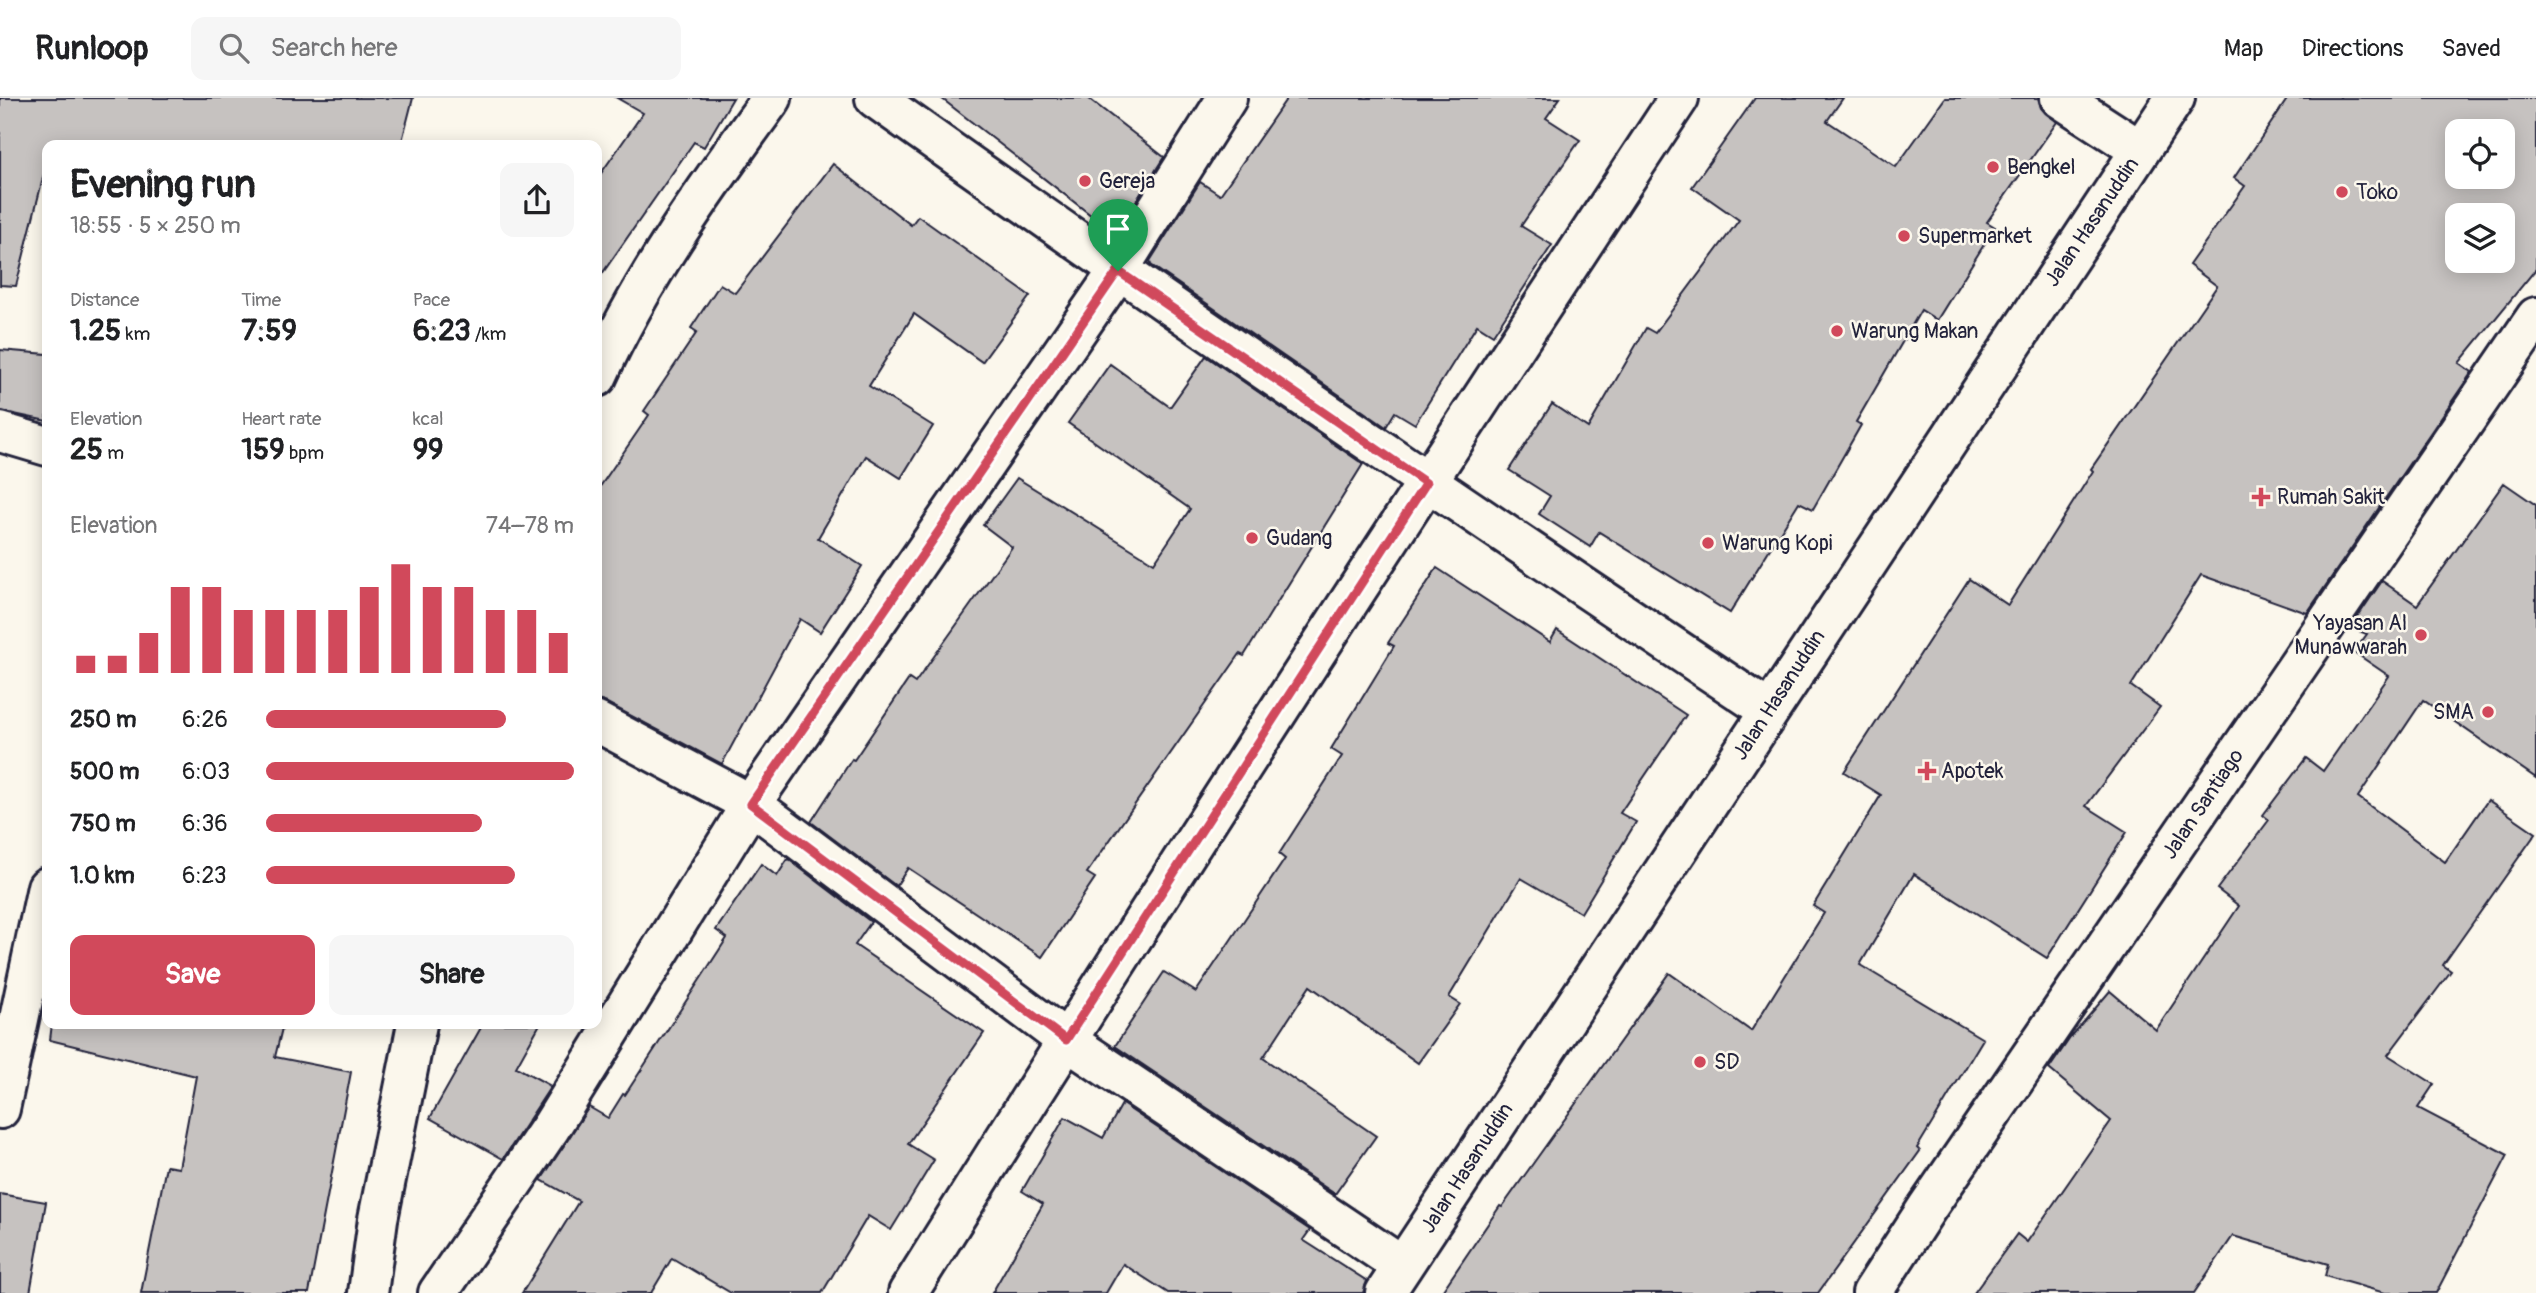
<!DOCTYPE html>
<html lang="en">
<head>
<meta charset="utf-8">
<style>
  :root { --surface:#fff; --page:#f6f6f6; --text:#202124; --muted:#757577; --line:#e0e0e0; --accent:#d1495b }
  body { margin:0; font-family:Pangolin,sans-serif; background:var(--page); color:var(--text); height:100vh; display:flex; flex-direction:column; font-size:26px; white-space:nowrap }
  * { box-sizing:border-box; margin:0 }
  p { font-size:23px; color:var(--muted) }
  .icon { flex:none; width:38px; height:38px; fill:none; stroke:currentColor; stroke-width:2; stroke-linecap:round; stroke-linejoin:round }
  .map { position:relative; flex:1; overflow:hidden }
  .panel { position:absolute; left:42px; top:42px; width:560px; height:889px; display:flex; flex-direction:column; background:var(--surface); border-radius:14px; box-shadow:0 4px 18px #0003 }
  .panel>* { flex:none }
  .buttons { position:absolute; left:2445px; top:21px; display:grid; gap:14px }
  .buttons a { display:grid; place-items:center; width:70px; height:70px; border-radius:14px; background:var(--surface); box-shadow:0 4px 18px #0003; font-size:35px }
  .pin { position:absolute; display:grid; place-items:center; width:60px; height:60px; color:#fff; margin:-72px -30px; border-radius:50% 50% 50% 0; rotate:-45deg; box-shadow:0 0 7px #0007 }
  .pin .icon { rotate:45deg }
  .round { display:grid; place-items:center; flex:none; width:74px; height:74px; border-radius:14px; background:var(--page) }
  .summary { display:flex; align-items:center; justify-content:space-between; height:119px; padding:0 28px }
  h1 { font-size:38px; font-weight:700; line-height:52px }
  .stats { display:grid; grid-template-columns:repeat(3,1fr); gap:10px; height:119px; padding:7px 28px }
  .stats div { display:grid; align-content:center }
  .stats b { font-size:30px; font-weight:700 }
  .stats small { font-size:19px; font-weight:400 }
  .stats p { font-size:19px }
  .chart { height:196px; padding:14px 28px }
  .chart p { display:flex; justify-content:space-between }
  .chart svg { width:100%; height:126px; margin-top:7px; stroke:var(--accent); stroke-width:6 }
  .button { display:flex; gap:14px; margin-top:auto; padding:14px 28px }
  .button a { flex:1; height:80px; border-radius:14px; background:var(--accent); color:#fff; font-size:28px; font-weight:700; line-height:80px; text-align:center }
  .button a+a { background:var(--page); color:var(--text) }
  ul { padding:0 28px; list-style:none; font-size:23px }
  li { display:grid; grid-template-columns:112px 84px 1fr; align-items:center; height:52px }
  li i { height:18px; border-radius:9px; background:var(--accent) }
  header { display:flex; align-items:center; gap:42px; box-sizing:border-box; height:98px; padding:0 35px; background:var(--surface); border-bottom:2px solid var(--line) }
  header strong { font-size:33px }
  nav { display:flex; gap:38px; margin-inline-start:auto; font-size:24px }
  .search { width:490px; height:63px; background:var(--page); display:flex; align-items:center; gap:18px; box-sizing:border-box; padding:0 24px; border-radius:14px; color:var(--muted); font-size:26px }
  .map>svg:first-child { display:block }
  .building { fill:#c6c2c0; stroke:#22223b; stroke-width:2; fill-rule:evenodd }
  .lines { fill:none; stroke-linecap:round; stroke-linejoin:round }
  .minor-casing { stroke:#22223b; stroke-width:44 }
  .trunk-casing { stroke:#22223b; stroke-width:44 }
  .minor { stroke:#fbf7ec; stroke-width:38 }
  .trunk { stroke:#fbf7ec; stroke-width:38 }
  .route-casing { stroke:#fff; stroke-width:14 }
  .route { stroke:#d1495b; stroke-width:9 }
  .poi-dot { fill:#d1495b; stroke:#fbf7ec; stroke-width:2.5 }
  .labels { text-anchor:middle; dominant-baseline:central; stroke-width:5; stroke-linejoin:round; paint-order:stroke }
  .poi-label { font-size:21px; fill:#22223b; stroke:#fbf7ec; text-anchor:start }
  .street-label { font-size:21px; fill:#22223b; stroke:#fbf7ec }
</style>
</head>
<body>
<header>
<strong>Runloop</strong>
<div class="search"><svg class="icon" aria-label="search" viewBox="0 0 24 24"><circle cx="10" cy="10" r="6"/><path d="M15 15l6 6"/></svg>Search here</div>
<nav><a>Map</a><a>Directions</a><a>Saved</a></nav>
</header>
<div class="map">
<svg width="2536" height="1195" viewBox="0 0 2536 1195">
  <rect width="100%" height="100%" fill="#fbf7ec"/>
  <filter id="ink" filterUnits="userSpaceOnUse"><feTurbulence type="fractalNoise" baseFrequency=".0143" numOctaves="2"/><feDisplacementMap in="SourceGraphic" scale="14" xChannelSelector="R" yChannelSelector="G"/><feConvolveMatrix kernelMatrix="1 2 1 2 8 2 1 2 1" color-interpolation-filters="sRGB"/></filter>
  <g filter="url(#ink)">
    <g class="building">
      <path d="M 0,0 L 413,0 L 401,47 L 47,47 L 47,64 L 16,188 L 0,187 Z"/>
      <path d="M 617,0 L 733,0 L 704,49 L 694,44 L 597,183 L 597,81 L 643,15 Z"/>
      <path d="M 941,0 L 1088,0 L 1164,59 L 1115,136 Z"/>
      <path d="M 1287,0 L 1560,0 L 1546,20 L 1580,42 L 1521,128 L 1552,147 L 1493,237 L 1477,227 L 1415,326 L 1395,314 L 1386,329 L 1151,167 L 1150,163 L 1200,84 L 1220,97 Z"/>
      <path d="M 1755,0 L 1843,0 L 1827,23 L 1896,69 L 1945,0 L 2038,0 L 2041,10 L 2057,24 L 1987,124 L 1995,129 L 1937,222 L 1921,212 L 1856,324 L 1861,327 L 1813,411 L 1799,404 L 1730,515 L 1599,434 L 1590,449 L 1539,416 L 1550,398 L 1509,372 L 1552,306 L 1588,330 L 1646,230 L 1655,235 L 1739,122 L 1692,89 Z"/>
      <path d="M 2288,0 L 2536,0 L 2536,171 L 2459,265 L 2472,274 L 2307,515 L 2201,477 L 2131,588 L 2160,609 L 2086,708 L 2127,734 L 2047,860 L 1914,776 L 1860,867 L 1983,941 L 1917,1050 L 1920,1053 L 1818,1195 L 1441,1195 L 1500,1108 L 1502,1109 L 1669,875 L 1751,933 L 1824,815 L 1813,808 L 1881,697 L 1844,674 L 1969,481 L 2008,507 L 2093,373 L 2091,371 L 2217,188 L 2189,167 L 2245,88 L 2234,80 ZM 2457,33 L 2502,33 L 2502,79 L 2457,79 ZM 2457,117 L 2502,117 L 2502,163 L 2457,163 Z"/>
      <path d="M 833,66 L 911,127 L 918,118 L 1030,198 L 982,264 L 914,216 L 869,288 L 933,328 L 901,380 L 866,358 L 818,440 L 862,468 L 820,534 L 800,521 L 722,666 L 607,605 L 597,602 L 597,393 L 649,317 L 644,313 L 697,234 L 691,230 L 720,186 L 735,195 Z"/>
      <path d="M 0,252 L 47,256 L 47,323 L 0,313 Z"/>
      <path d="M 1206,258 L 1363,366 L 1244,558 L 1240,556 L 1087,775 L 1095,780 L 1042,859 L 908,770 L 896,788 L 811,724 L 852,661 L 854,662 L 909,581 L 915,585 L 1012,449 L 983,427 L 1017,380 L 1154,465 L 1190,411 L 1068,325 L 1110,266 L 1170,309 Z"/>
      <path d="M 2504,385 L 2536,407 L 2536,680 L 2423,602 L 2358,699 L 2445,764 L 2488,702 L 2536,735 L 2443,867 L 2451,873 L 2388,957 L 2434,986 L 2418,1010 L 2508,1057 L 2436,1195 L 2385,1195 L 2325,1178 L 2328,1166 L 2233,1138 L 2194,1195 L 1974,1195 L 2017,1136 L 2027,1144 L 2111,1023 L 2049,971 L 2070,940 L 2110,893 L 2156,932 L 2239,808 L 2217,791 L 2269,722 L 2263,717 L 2306,660 L 2323,673 L 2389,578 L 2354,554 L 2367,536 L 2350,530 L 2382,483 L 2417,507 Z"/>
      <path d="M 1437,470 L 1550,544 L 1557,532 L 1686,617 L 1620,715 L 1636,724 L 1581,815 L 1521,780 L 1449,899 L 1460,906 L 1418,965 L 1310,888 L 1263,960 L 1376,1038 L 1335,1096 L 1115,948 L 1164,874 L 1196,894 L 1285,761 L 1279,756 L 1342,658 L 1331,651 L 1394,548 L 1388,545 Z"/>
      <path d="M 788,761 L 871,824 L 855,847 L 984,935 L 908,1046 L 934,1062 L 891,1132 L 868,1118 L 822,1195 L 731,1195 L 672,1160 L 651,1195 L 522,1195 L 579,1103 L 541,1082 L 589,1009 L 608,1020 L 623,996 L 625,997 L 727,840 L 716,832 L 761,766 L 777,778 Z"/>
      <path d="M 52,926 L 283,926 L 275,959 L 351,974 L 309,1195 L 141,1195 L 166,1068 L 179,1070 L 196,978 L 50,942 Z"/>
      <path d="M 483,926 L 540,926 L 516,969 L 551,988 L 503,1061 L 430,1020 Z"/>
      <path d="M 1122,1006 L 1310,1132 L 1303,1142 L 1367,1183 L 1363,1195 L 1168,1195 L 1123,1166 L 1106,1195 L 992,1195 L 1043,1106 L 1022,1093 L 1065,1019 L 1103,1040 Z"/>
      <path d="M 0,1096 L 46,1104 L 30,1195 L 0,1195 Z"/>
    </g>
    <g class="lines">
      <g class="minor-casing">
        <g id="minor">
          <path d="M 875,0 C 1170,210 1467,412 1768,612"/>
          <path d="M 2060,0 L 2140,52"/>
          <path d="M 597,279 C 643,178 707,89 772,0"/>
          <path d="M 0,334 L 47,348"/>
          <path d="M 597,624 L 751,706 L 1066,942 L 1402,1168"/>
          <path d="M 0,1011 L 47,789"/>
          <path d="M 368,1195 L 378,1121 L 417,926"/>
          <path d="M 438,1195 L 551,1029 L 751,706 L 1118,173 L 1227,0"/>
          <path d="M 908,1195 C 1159,793 1418,396 1679,0"/>
          <path d="M 1872,1195 L 1927,1110 L 2536,219"/>
        </g>
      </g>
      <g class="trunk-casing">
        <path id="trunk" d="M 1385,1195 L 2175,0"/>
      </g>
      <use href="#minor" class="minor"/>
      <use href="#trunk" class="trunk"/>
    </g>
  </g>
  <g class="lines" filter="url(#ink)">
    <g class="route-casing">
      <path id="route" d="M 1118,173 L 1426,385 L 1066,942 L 751,706 Z"/>
    </g>
    <use href="#route" class="route"/>
  </g>
  <g class="poi-dot">
    <circle cx="1993" cy="69" r="7"/>
    <circle cx="1085" cy="83" r="7"/>
    <circle cx="2342" cy="94" r="7"/>
    <circle cx="1904" cy="138" r="7"/>
    <circle cx="1837" cy="233" r="7"/>
    <path d="M2257.5 388.5h7v7h7v7h-7v7h-7v-7h-7v-7h7z"/>
    <circle cx="1252" cy="440" r="7"/>
    <circle cx="1708" cy="445" r="7"/>
    <circle cx="2421" cy="537" r="7"/>
    <circle cx="2488" cy="614" r="7"/>
    <path d="M1923.5 662.5h7v7h7v7h-7v7h-7v-7h-7v-7h7z"/>
    <circle cx="1700" cy="964" r="7"/>
  </g>
  <g class="labels">
    <g class="poi-label">
      <text x="2007" y="69">Bengkel</text>
      <text x="1099" y="83">Gereja</text>
      <text x="2356" y="94">Toko</text>
      <text x="1918" y="138">Supermarket</text>
      <text x="1851" y="233">Warung Makan</text>
      <text x="2277" y="399">Rumah Sakit</text>
      <text x="1266" y="440">Gudang</text>
      <text x="1722" y="445">Warung Kopi</text>
      <text x="2407" y="525" text-anchor="end">Yayasan Al<tspan x="2407" dy="24">Munawwarah</tspan></text>
      <text x="2474" y="614" text-anchor="end">SMA</text>
      <text x="1941" y="673">Apotek</text>
      <text x="1714" y="964">SD</text>
    </g>
    <g class="street-label">
      <text transform="translate(2092 124) rotate(-56)">Jalan Hasanuddin</text>
      <text transform="translate(1779 597) rotate(-57)">Jalan Hasanuddin</text>
      <text transform="translate(2203 706) rotate(-56)">Jalan Santiago</text>
      <text transform="translate(1467 1070) rotate(-57)">Jalan Hasanuddin</text>
    </g>
  </g>
</svg>
<div class="buttons">
<a><svg class="icon" aria-label="locate" viewBox="0 0 24 24"><circle cx="12" cy="12" r="6"/><path d="M12 2v4M12 18v4M2 12h4M18 12h4"/></svg></a>
<a><svg class="icon" aria-label="layers" viewBox="0 0 24 24"><path d="M12 4l9 5-9 5-9-5zM3 14l9 5 9-5"/></svg></a>
</div>
<div class="pin" style="left:1118px;top:173px;background:#1e9e55"><svg class="icon" aria-label="arrive" viewBox="0 0 24 24"><path d="M6 21V4h12l-3 4 3 4H6"/></svg></div>
<section class="panel">
<div class="summary"><div><h1>Evening run</h1><p>18:55 · 5 × 250 m</p></div><a class="round"><svg class="icon" aria-label="share" viewBox="0 0 24 24"><path d="M12 15V3M7 8l5-5 5 5M5 13v7h14v-7"/></svg></a></div>
<div class="stats">
<div><p>Distance</p><b>1.25<small> km</small></b></div>
<div><p>Time</p><b>7:59</b></div>
<div><p>Pace</p><b>6:23<small> /km</small></b></div>
</div>
<div class="stats">
<div><p>Elevation</p><b>25<small> m</small></b></div>
<div><p>Heart rate</p><b>159<small> bpm</small></b></div>
<div><p>kcal</p><b>99</b></div>
</div>
<div class="chart"><p><span>Elevation</span>74–78 m</p>
<svg viewBox="0 0 160 44" preserveAspectRatio="none"><path d="M5 44V38M15 44V38M25 44V30M35 44V14M45 44V14M55 44V22M65 44V22M75 44V22M85 44V22M95 44V14M105 44V6M115 44V14M125 44V14M135 44V22M145 44V22M155 44V30"/></svg>
</div>
<ul>
<li><b>250 m</b>6:26<i style="width:78%"></i></li>
<li><b>500 m</b>6:03<i style="width:100%"></i></li>
<li><b>750 m</b>6:36<i style="width:70%"></i></li>
<li><b>1.0 km</b>6:23<i style="width:81%"></i></li>
</ul>
<div class="button"><a>Save</a><a>Share</a></div>
</section>
</div>
</body>
</html>
